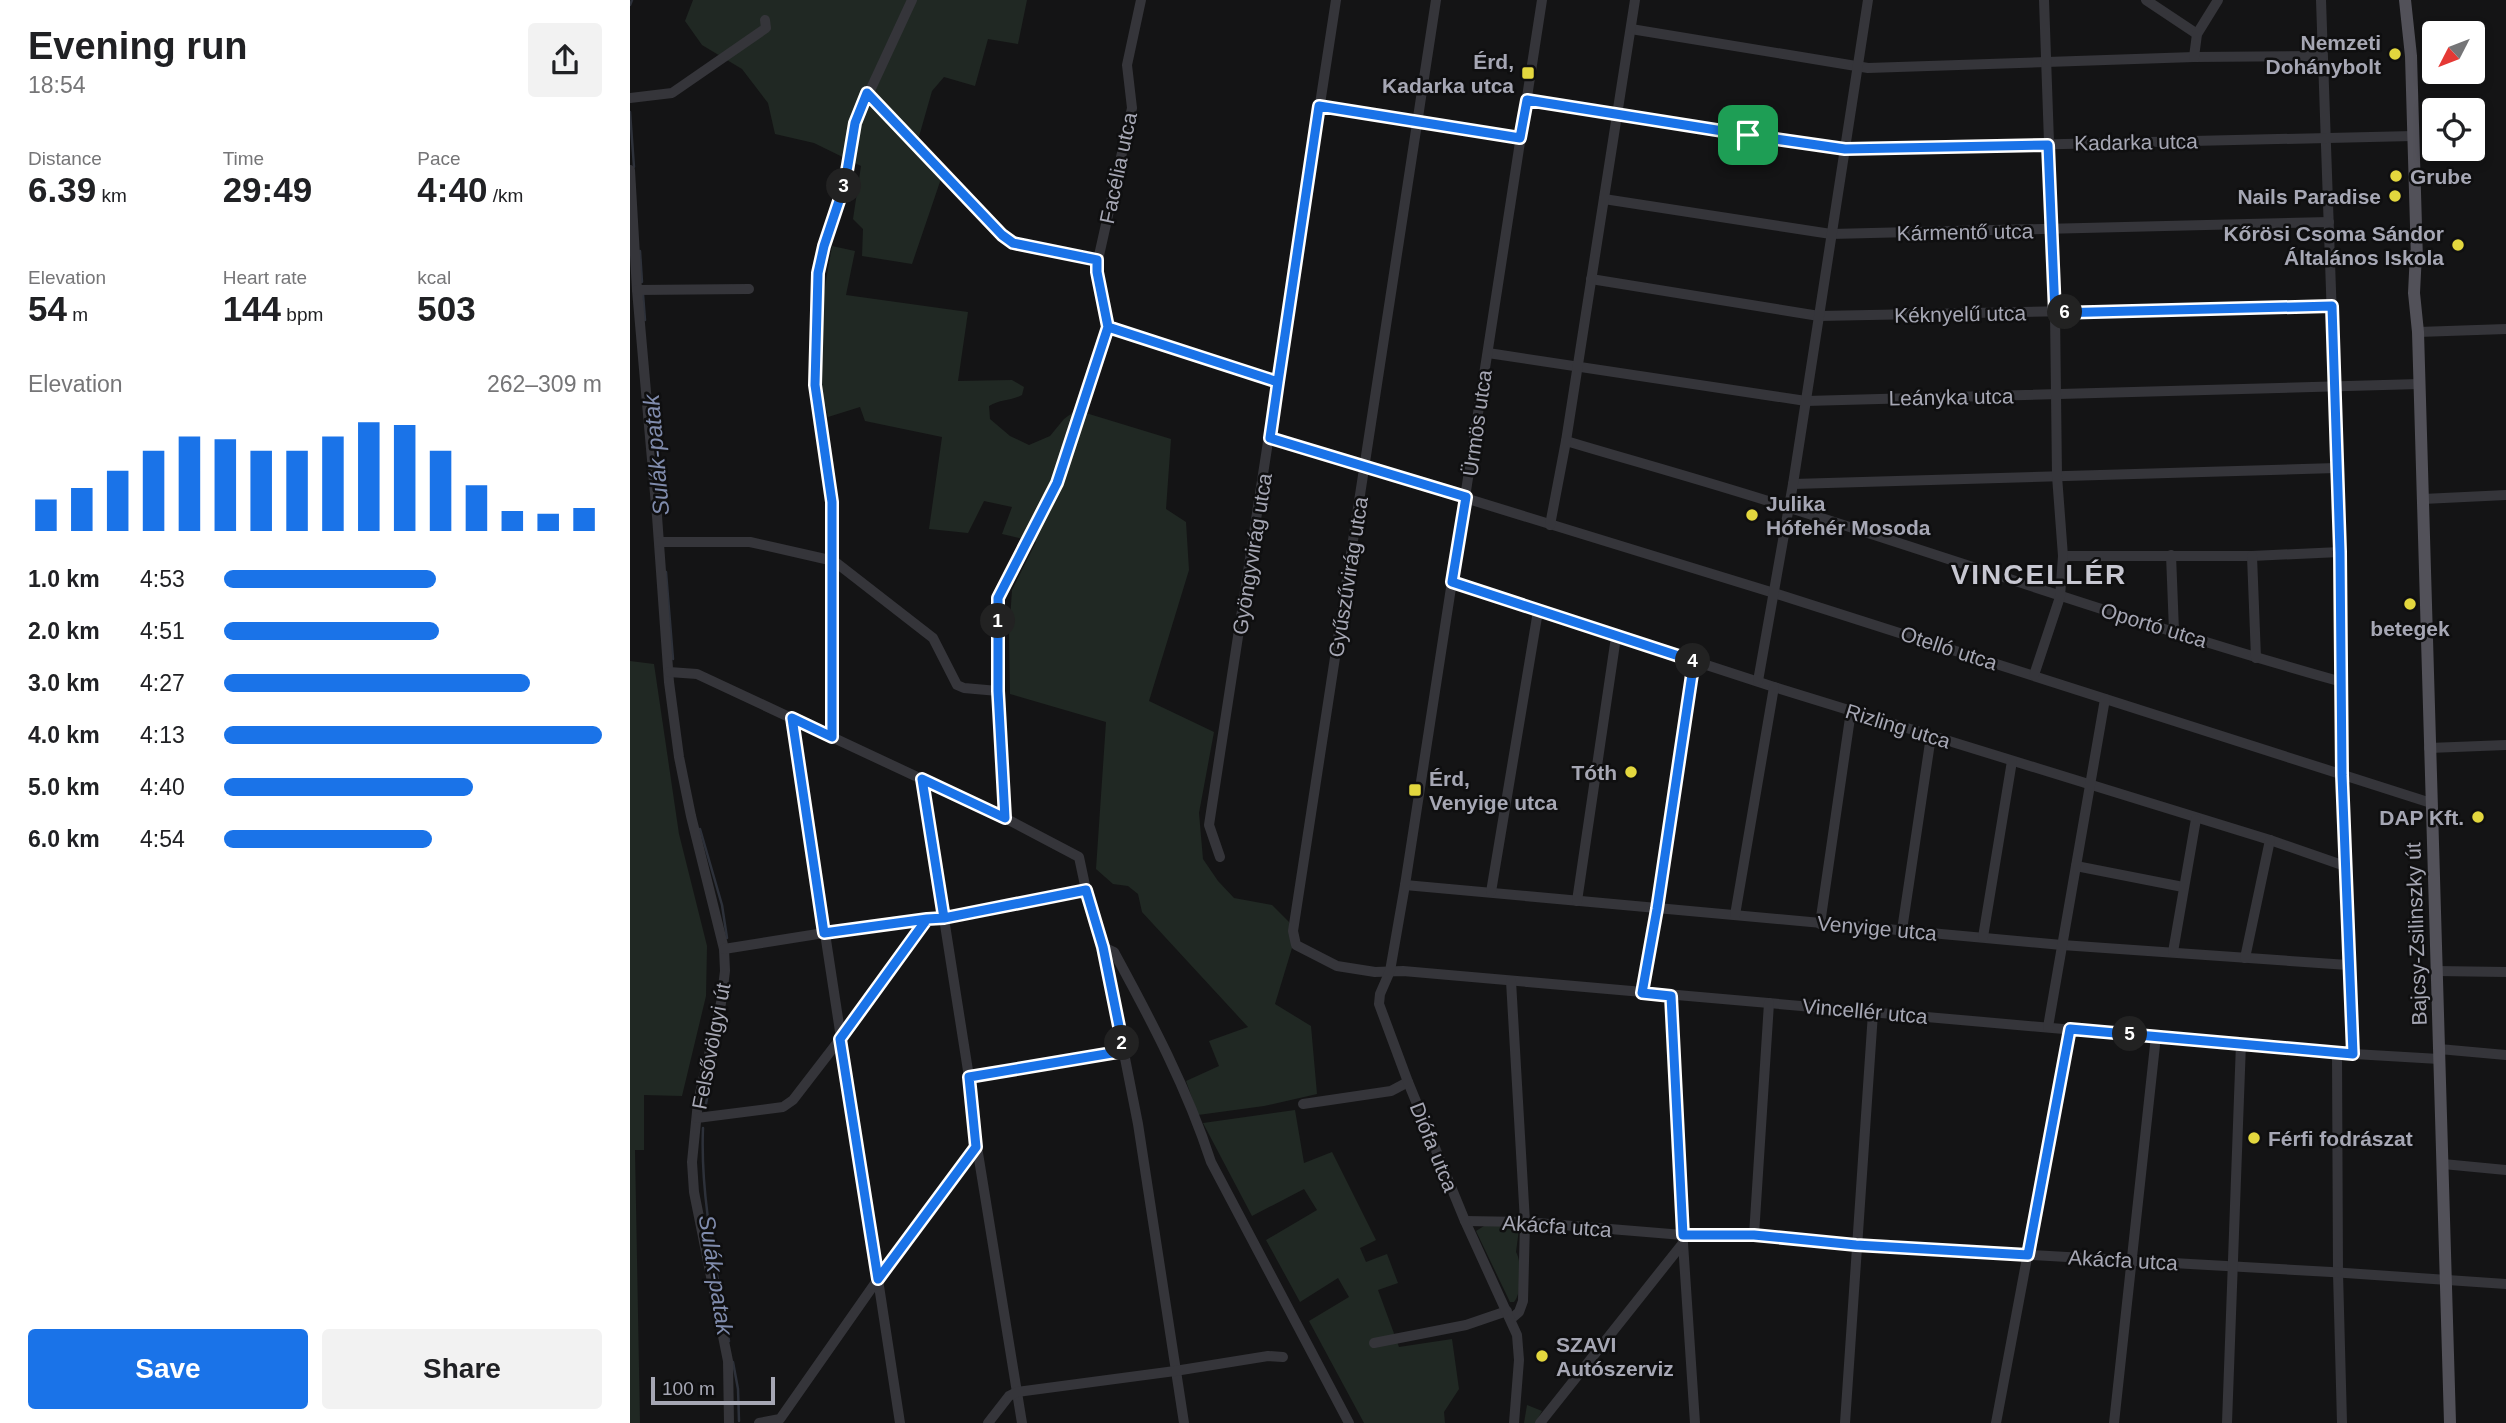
<!DOCTYPE html>
<html lang="en">
<head>
<meta charset="utf-8">
<style>
  :root { --surface:#fff; --page:#f2f2f2; --text:#202124; --muted:#757577; --accent:#1a73e8 }
  body { margin:0; font-family:Arial,sans-serif; background:var(--page); color:var(--text); height:100vh; display:flex; flex-direction:column; font-size:26px; white-space:nowrap }
  * { box-sizing:border-box; margin:0 }
  p { font-size:23px; color:var(--muted) }
  .icon { flex:none; width:38px; height:38px; fill:none; stroke:currentColor; stroke-width:2; stroke-linecap:round; stroke-linejoin:round }
  .map { position:relative; flex:1; overflow:hidden }
  .side { display:flex; flex-direction:column; background:var(--surface); width:630px }
  .side>* { flex:none }
  .needle { width:46px; rotate:228deg }
  .controls { position:absolute; left:1792px; top:21px; display:grid; gap:14px }
  .controls a { display:grid; place-items:center; width:63px; height:63px; border-radius:7px; background:var(--surface); box-shadow:0 4px 10px #0003; font-size:35px }
  .scale { position:absolute; left:21px; bottom:18px; width:124px; box-sizing:border-box; padding-left:7px; border:4px solid #a6a7b4; border-top:0; font-size:19px; line-height:24px; white-space:nowrap; color:#a6a7b4; -webkit-text-stroke:5px #0f0f10; paint-order:stroke }
  .pin { position:absolute; display:grid; place-items:center; width:60px; height:60px; color:#fff; margin:-30px; border-radius:14px; box-shadow:0 4px 10px #0006 }
  .km { position:absolute; width:35px; height:35px; margin:-18px; border-radius:50%; background:#222; color:#fff; font-size:19px; line-height:35px; text-align:center }
  .round { display:grid; place-items:center; flex:none; width:74px; height:74px; border-radius:7px; background:var(--page) }
  .headline { display:flex; align-items:center; justify-content:space-between; height:119px; padding:0 28px }
  h1 { font-size:38px; font-weight:600; line-height:52px }
  .stats { display:grid; grid-template-columns:repeat(3,1fr); gap:10px; height:119px; padding:7px 28px }
  .stats div { display:grid; align-content:center }
  .stats b { font-size:35px; font-weight:600 }
  .stats small { font-size:19px; font-weight:400 }
  .stats p { font-size:19px }
  .chart { height:196px; padding:14px 28px }
  .chart p { display:flex; justify-content:space-between }
  .chart svg { width:100%; height:126px; margin-top:7px; stroke:var(--accent); stroke-width:6 }
  .cta { display:flex; gap:14px; margin-top:auto; padding:14px 28px }
  .cta a { flex:1; height:80px; border-radius:7px; background:var(--accent); color:#fff; font-size:28px; font-weight:600; line-height:80px; text-align:center }
  .cta a+a { background:var(--page); color:var(--text) }
  ul { padding:0 28px; list-style:none; font-size:23px }
  li { display:grid; grid-template-columns:112px 84px 1fr; align-items:center; height:52px }
  li i { height:18px; border-radius:9px; background:var(--accent) }
  main { display:flex; flex:1; min-height:0 }
  .map>svg:first-child { display:block }
  .green { fill:#202823 }
  .lines { fill:none; stroke-linecap:round; stroke-linejoin:round }
  .stream { stroke:#2d313a; stroke-width:2.5 }
  .minor { stroke:#35353a; stroke-width:10 }
  .major { stroke:#525159; stroke-width:12 }
  .route-casing { stroke:#fff; stroke-width:14 }
  .route { stroke:#1a73e8; stroke-width:9 }
  .poi-dot { fill:#e3d73e; stroke:#0f0f10; stroke-width:2.5 }
  .labels { text-anchor:middle; dominant-baseline:central; stroke-width:5; stroke-linejoin:round; paint-order:stroke }
  .poi-label { font-size:21px; font-weight:bold; fill:#a6a7b4; stroke:#0f0f10; text-anchor:end }
  .street-label { font-size:21px; fill:#a6a7b4; stroke:#0f0f10 }
  .water-label { font-size:23px; font-style:italic; fill:#808cad; stroke:#0f0f10 }
  .district-label { font-size:28px; font-weight:bold; letter-spacing:2px; fill:#c7c7d1; stroke:#0f0f10 }
</style>
</head>
<body>
<main>
<section class="side">
<div class="headline"><div><h1>Evening run</h1><p>18:54</p></div><a class="round"><svg class="icon" aria-label="share" viewBox="0 0 24 24"><path d="M12 15V3M7 8l5-5 5 5M5 13v7h14v-7"/></svg></a></div>
<div class="stats">
<div><p>Distance</p><b>6.39<small> km</small></b></div>
<div><p>Time</p><b>29:49</b></div>
<div><p>Pace</p><b>4:40<small> /km</small></b></div>
</div>
<div class="stats">
<div><p>Elevation</p><b>54<small> m</small></b></div>
<div><p>Heart rate</p><b>144<small> bpm</small></b></div>
<div><p>kcal</p><b>503</b></div>
</div>
<div class="chart"><p><span>Elevation</span>262–309 m</p>
<svg viewBox="0 0 160 44" preserveAspectRatio="none"><path d="M5 44V33M15 44V29M25 44V23M35 44V16M45 44V11M55 44V12M65 44V16M75 44V16M85 44V11M95 44V6M105 44V7M115 44V16M125 44V28M135 44V37M145 44V38M155 44V36"/></svg>
</div>
<ul>
<li><b>1.0 km</b>4:53<i style="width:56%"></i></li>
<li><b>2.0 km</b>4:51<i style="width:57%"></i></li>
<li><b>3.0 km</b>4:27<i style="width:81%"></i></li>
<li><b>4.0 km</b>4:13<i style="width:100%"></i></li>
<li><b>5.0 km</b>4:40<i style="width:66%"></i></li>
<li><b>6.0 km</b>4:54<i style="width:55%"></i></li>
</ul>
<div class="cta"><a>Save</a><a>Share</a></div>
</section>
<div class="map">
<svg width="1876" height="1423" viewBox="0 0 1876 1423">
  <rect width="100%" height="100%" fill="#141415"/>
  <g class="green">
    <path d="M 63,0 L 397,0 L 388,44 L 358,39 L 345,86 L 314,77 L 302,91 L 288,140 L 315,167 L 282,264 L 232,256 L 233,229 L 223,219 L 231,166 L 184,143 L 145,134 L 138,103 L 112,69 L 72,45 L 55,21 Z"/>
    <path d="M 202,246 L 225,251 L 216,295 L 338,312 L 328,381 L 382,380 L 394,387 L 392,395 C 381,401 371,399 359,406 L 360,419 L 380,436 L 399,445 L 420,436 L 434,419 L 446,410 L 541,439 L 536,509 L 556,522 L 559,570 L 519,701 L 584,732 L 569,813 L 573,859 L 588,881 L 604,898 L 642,905 L 659,922 L 662,948 L 645,1004 L 681,1026 L 687,1094 L 634,1106 L 568,1115 L 556,1081 L 589,1066 L 579,1041 L 618,1027 L 512,912 L 508,894 L 498,886 L 483,884 L 466,869 L 476,722 L 380,694 L 379,635 L 382,590 L 406,542 L 372,534 L 382,507 L 354,501 L 338,533 L 299,529 L 312,437 L 235,421 L 230,407 L 198,417 L 189,378 L 192,304 Z"/>
    <path d="M 0,661 L 24,664 L 49,834 L 77,946 L 76,996 L 52,1096 L 14,1095 L 14,1150 L 5,1150 L 10,1423 L 0,1423 Z"/>
    <path d="M 665,1110 L 674,1163 L 702,1152 L 746,1240 L 730,1248 L 736,1262 L 757,1254 L 768,1283 L 748,1290 L 769,1347 L 822,1339 L 829,1389 L 814,1412 L 815,1423 L 734,1423 L 679,1321 L 719,1297 L 708,1278 L 670,1302 L 636,1240 L 687,1210 L 674,1189 L 622,1216 L 573,1123 Z"/>
    <path d="M 854,1226 L 884,1226 L 889,1229 L 886,1252 C 892,1262 892,1294 884,1302 L 880,1302 L 846,1231 Z"/>
    <path d="M 897,1405 L 912,1411 L 905,1423 L 894,1423 Z"/>
  </g>
  <g class="lines">
    <g class="stream">
      <path d="M 0,5 L 2,0"/>
      <path d="M 0,112 L 4,167"/>
      <path d="M 10,251 L 12,282"/>
      <path d="M 13,294 L 15,320"/>
      <path d="M 36,572 L 43,659"/>
      <path d="M 70,829 L 92,905 L 97,938"/>
      <path d="M 75,1109 L 91,1026"/>
      <path d="M 73,1128 C 70,1200 87,1271 99,1341"/>
      <path d="M 103,1362 L 108,1389 L 109,1421"/>
    </g>
    <g class="minor">
      <path d="M 806,0 L 663,931 L 666,945 L 707,966 L 745,972 L 773,971 L 1707,1053 L 1809,1059"/>
      <path d="M 1516,0 L 1567,34"/>
      <path d="M 1691,0 L 1710,552 L 1712,785 L 1723,1053"/>
      <path d="M 1001,29 L 1238,68 L 1564,57 L 1692,56"/>
      <path d="M 1564,57 L 1567,34 L 1588,0"/>
      <path d="M 237,93 L 372,235 L 383,243 L 468,260"/>
      <path d="M 0,98 L 42,93 L 136,28 L 135,20"/>
      <path d="M 897,100 L 986,115 L 1215,149 L 1783,136"/>
      <path d="M 689,106 L 890,138"/>
      <path d="M 0,170 L 7,290 L 27,516 L 39,682 L 49,757 L 61,816 L 94,949 L 95,971 L 91,1003 L 68,1102 L 62,1162 L 64,1192 L 98,1361 L 99,1423"/>
      <path d="M 974,199 L 1201,234 L 1699,222"/>
      <path d="M 961,279 L 1189,316 L 1702,306"/>
      <path d="M 7,290 L 119,289"/>
      <path d="M 478,327 L 648,382"/>
      <path d="M 1788,332 L 1876,329"/>
      <path d="M 858,353 L 1176,401 L 1789,384"/>
      <path d="M 640,438 L 1144,593 L 1801,803"/>
      <path d="M 936,441 C 1010,463 1086,484 1160,508 C 1344,566 1526,630 1712,682"/>
      <path d="M 1163,484 L 1706,468"/>
      <path d="M 1793,499 L 1876,495"/>
      <path d="M 920,525 L 936,441 L 1005,0"/>
      <path d="M 29,542 L 120,542 L 204,561 L 303,638 L 327,685 L 334,688 L 368,691"/>
      <path d="M 1541,555 L 1544,631"/>
      <path d="M 1433,556 L 1622,556 L 1710,552"/>
      <path d="M 1622,556 L 1626,658"/>
      <path d="M 822,582 L 1144,687 L 1640,840 L 1715,866"/>
      <path d="M 39,672 L 67,674 L 375,818 L 449,857 L 456,890 L 473,947 L 508,1124 L 554,1423"/>
      <path d="M 1404,675 L 1430,597 L 1433,556 L 1427,476 L 1425,313 L 1414,0"/>
      <path d="M 1128,681 L 1163,484 L 1238,0"/>
      <path d="M 162,718 L 270,1423"/>
      <path d="M 202,737 L 202,496 L 185,385 L 188,273 L 194,246 L 215,182 L 225,123 L 282,0"/>
      <path d="M 1799,748 L 1876,745"/>
      <path d="M 292,779 L 339,1077 L 347,1147 L 392,1423"/>
      <path d="M 375,818 L 368,691 L 368,598 L 427,483 L 478,327 L 467,272 L 468,260 L 502,108 L 497,65 L 511,0"/>
      <path d="M 590,857 L 579,825 L 706,0"/>
      <path d="M 1446,866 L 1553,887"/>
      <path d="M 775,885 L 1432,945 L 1718,965"/>
      <path d="M 861,892 L 908,611"/>
      <path d="M 947,901 L 986,637"/>
      <path d="M 1105,915 L 1144,687"/>
      <path d="M 1190,924 L 1221,711"/>
      <path d="M 1272,930 L 1301,736"/>
      <path d="M 1353,937 L 1382,761"/>
      <path d="M 473,947 L 484,952 C 521,1020 557,1088 581,1162 L 719,1423"/>
      <path d="M 94,949 L 194,933 L 314,918 L 456,890"/>
      <path d="M 1543,952 L 1566,819"/>
      <path d="M 1615,958 L 1640,840"/>
      <path d="M 1806,971 L 1876,972"/>
      <path d="M 881,981 L 895,1222 L 893,1301 L 889,1312 L 881,1319"/>
      <path d="M 1012,993 L 1027,909 L 1064,661"/>
      <path d="M 1040,996 L 1053,1243 L 1065,1423"/>
      <path d="M 1418,1027 L 1475,699"/>
      <path d="M 1809,1049 L 1876,1055"/>
      <path d="M 1707,1053 L 1708,1273 L 1712,1423"/>
      <path d="M 339,1077 L 494,1051"/>
      <path d="M 673,1104 L 761,1091 L 778,1082"/>
      <path d="M 67,1118 L 153,1107 L 163,1100 L 210,1039 L 297,919"/>
      <path d="M 1813,1164 L 1876,1170"/>
      <path d="M 835,1221 L 895,1222 L 1053,1235 L 1124,1235 L 1226,1245 L 1701,1272 L 1876,1284"/>
      <path d="M 1124,1235 L 1139,1003"/>
      <path d="M 744,1343 L 836,1325 L 877,1311"/>
      <path d="M 129,1423 L 150,1419 L 248,1279 L 347,1147"/>
      <path d="M 358,1423 L 379,1396 L 387,1392 L 545,1371 L 638,1356 L 653,1357"/>
      <path d="M 884,1423 L 889,1360 L 887,1335 L 835,1221 L 778,1082 L 749,1004 L 750,994 L 760,971 L 775,885 L 912,0"/>
      <path d="M 910,1423 L 1053,1243"/>
      <path d="M 1215,1423 L 1243,1013"/>
      <path d="M 1366,1423 L 1440,1029"/>
      <path d="M 1484,1423 L 1526,1036"/>
      <path d="M 1597,1423 L 1611,1043"/>
    </g>
    <g class="major">
      <path d="M 1775,0 L 1781,56 L 1787,260"/>
      <path d="M 1786,253 L 1784,293 L 1788,332 L 1820,1423"/>
    </g>
  </g>
  <g class="lines">
    <g class="route-casing">
      <path id="route" d="M 1118,135 L 897,100 L 890,138 L 689,106 L 648,382 L 478,327 L 427,483 L 368,598 L 368,691 L 375,818 L 292,779 L 314,918 L 297,919 L 210,1039 L 248,1279 L 346,1147 L 339,1077 L 494,1051 L 473,947 L 456,890 L 314,918 L 297,919 L 194,933 L 162,718 L 202,737 L 202,502 L 185,385 L 188,273 L 194,246 L 215,183 L 225,123 L 237,93 L 372,235 L 383,243 L 467,260 L 467,272 L 478,327 L 648,382 L 640,438 L 836,497 L 822,582 L 1064,661 L 1027,909 L 1012,993 L 1041,996 L 1053,1235 L 1124,1235 L 1226,1245 L 1398,1255 L 1440,1029 L 1723,1054 L 1712,775 L 1710,552 L 1702,306 L 1425,313 L 1418,145 L 1215,149 L 1118,135"/>
    </g>
    <use href="#route" class="route"/>
  </g>
  <g class="poi-dot">
    <circle cx="1765" cy="54" r="7"/>
    <rect x="891" y="66" width="14" height="14" rx="3.5"/>
    <circle cx="1766" cy="176" r="7"/>
    <circle cx="1765" cy="196" r="7"/>
    <circle cx="1828" cy="245" r="7"/>
    <circle cx="1122" cy="515" r="7"/>
    <circle cx="1780" cy="604" r="7"/>
    <circle cx="1001" cy="772" r="7"/>
    <rect x="778" y="783" width="14" height="14" rx="3.5"/>
    <circle cx="1848" cy="817" r="7"/>
    <circle cx="1624" cy="1138" r="7"/>
    <circle cx="912" cy="1356" r="7"/>
  </g>
  <g class="labels">
    <g class="poi-label">
      <text x="1751" y="42">Nemzeti<tspan x="1751" dy="24">Dohánybolt</tspan></text>
      <text x="884" y="61">Érd,<tspan x="884" dy="24">Kadarka utca</tspan></text>
      <text x="1780" y="176" text-anchor="start">Grube</text>
      <text x="1751" y="196">Nails Paradise</text>
      <text x="1814" y="233">Kőrösi Csoma Sándor<tspan x="1814" dy="24">Általános Iskola</tspan></text>
      <text x="1136" y="503" text-anchor="start">Julika<tspan x="1136" dy="24">Hófehér Mosoda</tspan></text>
      <text x="1780" y="628" text-anchor="middle">betegek</text>
      <text x="987" y="772">Tóth</text>
      <text x="799" y="778" text-anchor="start">Érd,<tspan x="799" dy="24">Venyige utca</tspan></text>
      <text x="1834" y="817">DAP Kft.</text>
      <text x="1638" y="1138" text-anchor="start">Férfi fodrászat</text>
      <text x="926" y="1344" text-anchor="start">SZAVI<tspan x="926" dy="24">Autószerviz</tspan></text>
    </g>
    <g class="street-label">
      <text transform="translate(1506 142) rotate(-1)">Kadarka utca</text>
      <text transform="translate(488 168) rotate(-78)">Facélia utca</text>
      <text transform="translate(1335 232) rotate(-1)">Kármentő utca</text>
      <text transform="translate(1330 314) rotate(-1)">Kéknyelű utca</text>
      <text transform="translate(1321 397) rotate(-1)">Leányka utca</text>
      <text transform="translate(847 423) rotate(-82)">Ürmös utca</text>
      <text transform="translate(622 554) rotate(-81)">Gyöngyvirág utca</text>
      <text transform="translate(718 577) rotate(-81)">Gyűszűvirág utca</text>
      <text transform="translate(1524 625) rotate(17)">Oportó utca</text>
      <text transform="translate(1319 648) rotate(18)">Otelló utca</text>
      <text transform="translate(1268 726) rotate(17)">Rizling utca</text>
      <text transform="translate(1247 928) rotate(5)">Venyige utca</text>
      <text transform="translate(1786 934) rotate(-92)">Bajcsy-Zsilinszky út</text>
      <text transform="translate(1235 1011) rotate(5)">Vincellér utca</text>
      <text transform="translate(81 1046) rotate(-79)">Felsővölgyi út</text>
      <text transform="translate(804 1147) rotate(68)">Diófa utca</text>
      <text transform="translate(927 1226) rotate(4)">Akácfa utca</text>
      <text transform="translate(1493 1260) rotate(3)">Akácfa utca</text>
    </g>
    <g class="water-label">
      <text transform="translate(26 455) rotate(-95)">Sulák-patak</text>
      <text transform="translate(86 1275) rotate(81)">Sulák-patak</text>
    </g>
    <g class="district-label">
      <text x="1409" y="574">VINCELLÉR</text>
    </g>
  </g>
</svg>
<div class="controls">
<a><svg class="needle" viewBox="-14 -14 28 28"><path d="M0-13l5 13h-10z" fill="#e53935"/><path d="M0 13l5-13h-10z" fill="#757577"/></svg></a>
<a><svg class="icon" aria-label="locate" viewBox="0 0 24 24"><circle cx="12" cy="12" r="6"/><path d="M12 2v4M12 18v4M2 12h4M18 12h4"/></svg></a>
</div>
<div class="scale">100 m</div>
<div class="pin" style="left:1118px;top:135px;background:#1e9e55"><svg class="icon" aria-label="arrive" viewBox="0 0 24 24"><path d="M6 21V4h12l-3 4 3 4H6"/></svg></div>
<b class="km" style="left:368px;top:621px">1</b>
<b class="km" style="left:492px;top:1043px">2</b>
<b class="km" style="left:214px;top:186px">3</b>
<b class="km" style="left:1063px;top:661px">4</b>
<b class="km" style="left:1500px;top:1034px">5</b>
<b class="km" style="left:1435px;top:312px">6</b>
</div>
</main>
</body>
</html>
